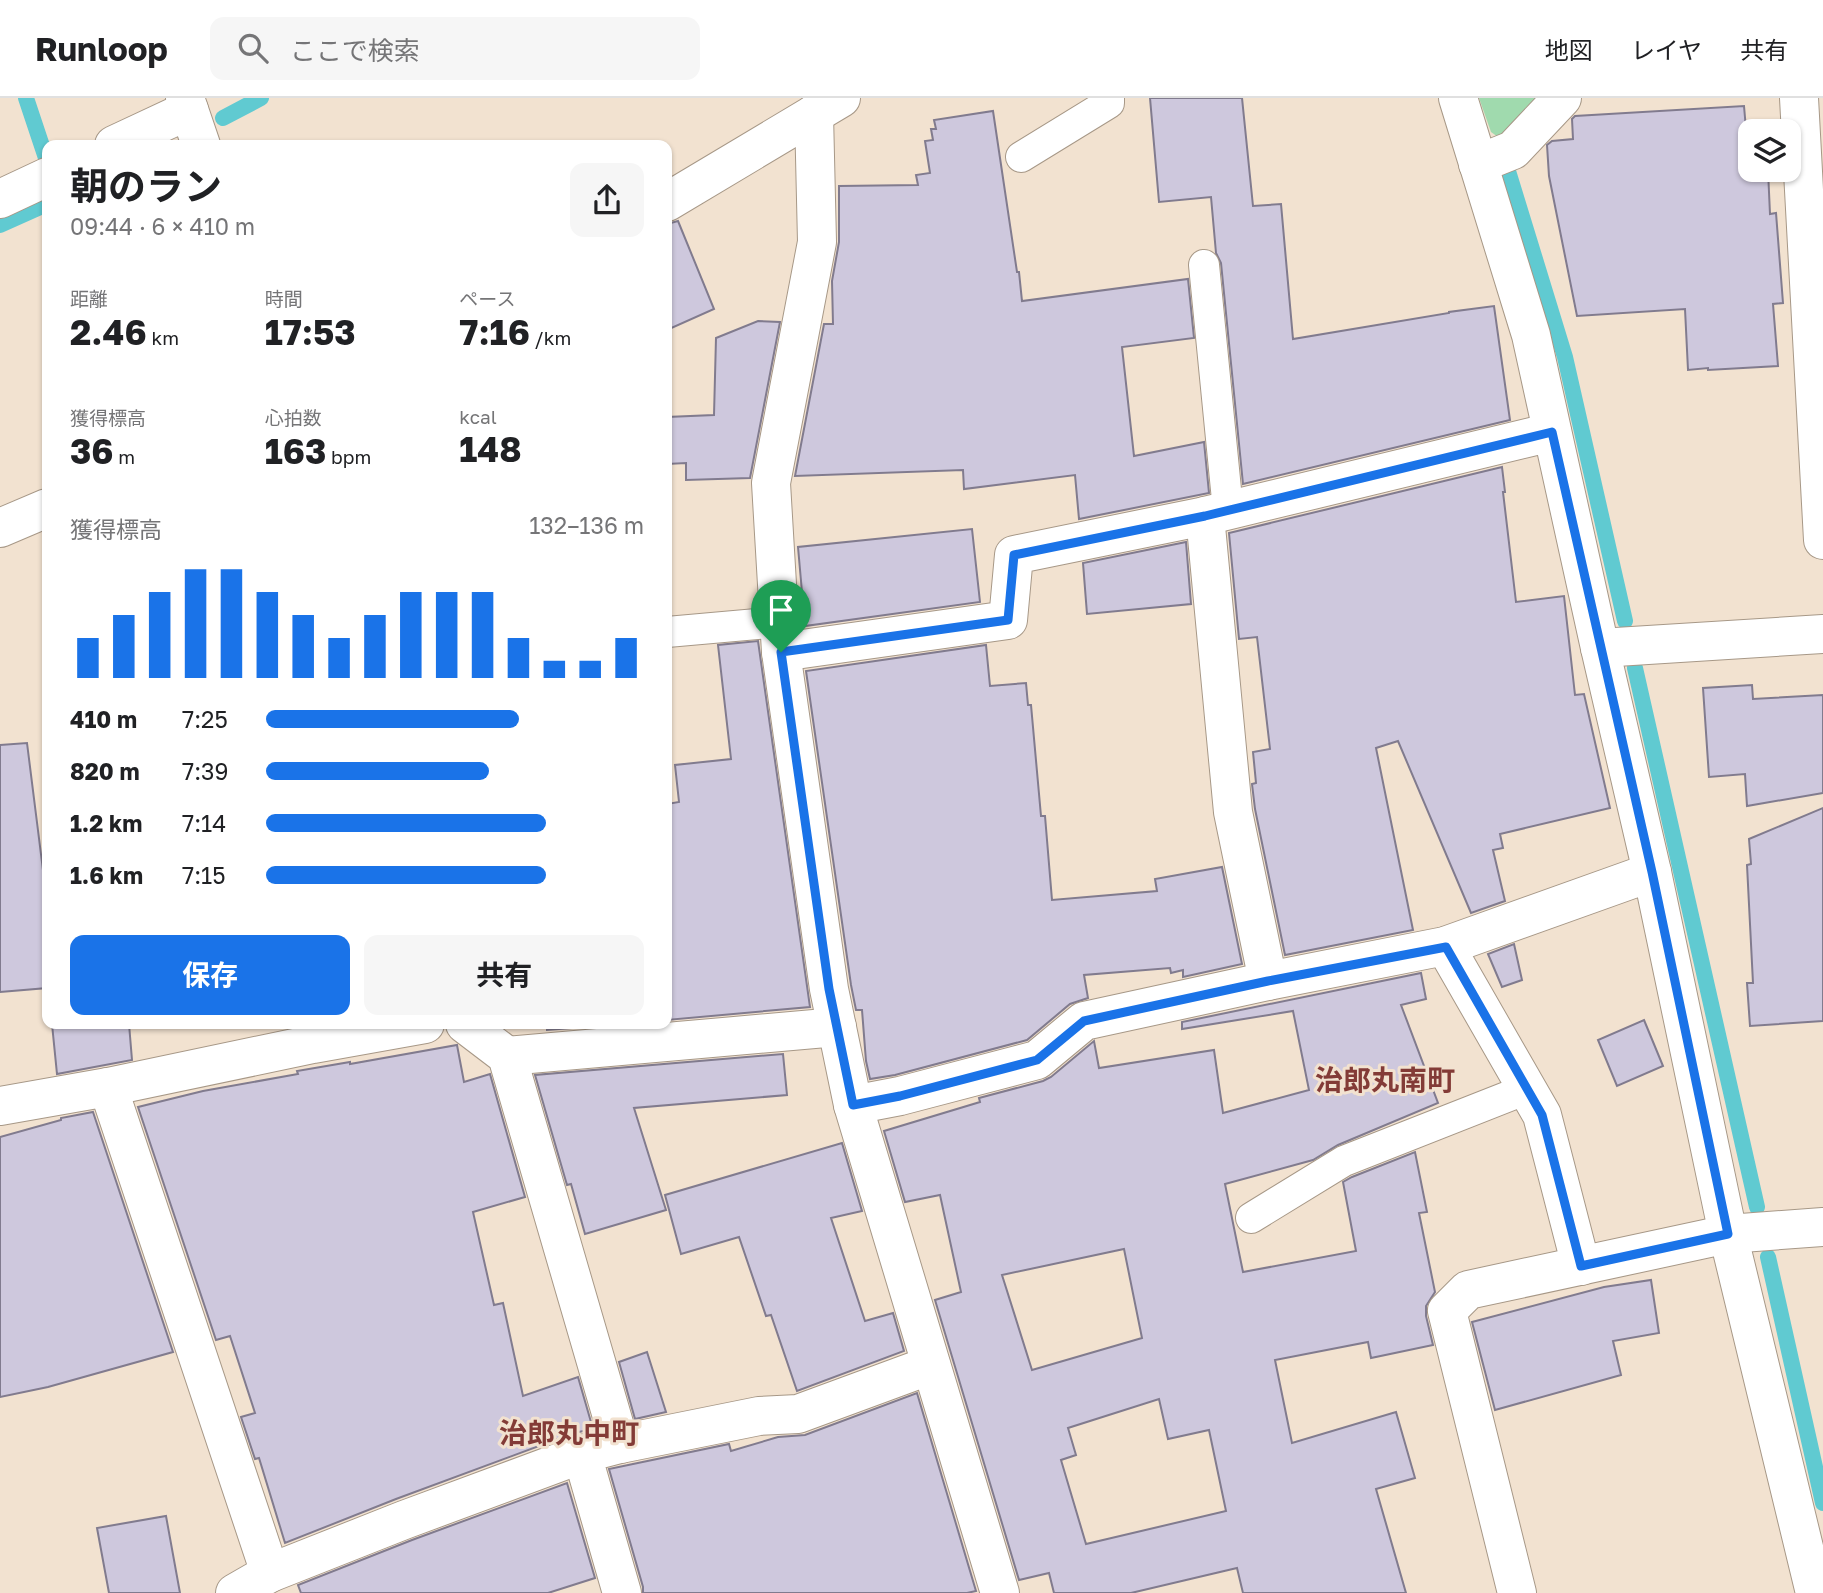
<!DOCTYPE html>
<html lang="ja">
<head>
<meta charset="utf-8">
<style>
  :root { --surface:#fff; --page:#f6f6f6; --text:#202124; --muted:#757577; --line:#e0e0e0; --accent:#1a73e8 }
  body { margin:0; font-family:"Golos Text","Noto Sans JP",sans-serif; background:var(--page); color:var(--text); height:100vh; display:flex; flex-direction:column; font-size:26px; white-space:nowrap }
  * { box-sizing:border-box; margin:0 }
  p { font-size:23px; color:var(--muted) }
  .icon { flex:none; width:38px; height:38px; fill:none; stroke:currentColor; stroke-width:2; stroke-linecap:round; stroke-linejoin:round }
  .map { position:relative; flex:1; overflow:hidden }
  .details { position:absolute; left:42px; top:42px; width:630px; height:889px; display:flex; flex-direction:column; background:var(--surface); border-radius:14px; box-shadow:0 2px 5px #0004 }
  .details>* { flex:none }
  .buttons { position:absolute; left:1738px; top:21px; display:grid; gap:14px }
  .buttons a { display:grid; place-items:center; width:63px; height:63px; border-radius:14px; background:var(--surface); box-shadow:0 2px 5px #0004; font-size:35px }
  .pin { position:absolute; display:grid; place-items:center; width:60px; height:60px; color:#fff; margin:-72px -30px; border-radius:50% 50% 50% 0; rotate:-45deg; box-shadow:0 0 7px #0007 }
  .pin .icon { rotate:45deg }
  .round { display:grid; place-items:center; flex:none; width:74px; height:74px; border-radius:14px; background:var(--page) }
  .overview { display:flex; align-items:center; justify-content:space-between; height:119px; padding:0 28px }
  h1 { font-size:38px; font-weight:700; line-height:52px }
  .stats { display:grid; grid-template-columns:repeat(3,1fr); gap:10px; height:119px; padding:7px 28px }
  .stats div { display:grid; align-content:center }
  .stats b { font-size:35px; font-weight:700 }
  .stats small { font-size:19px; font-weight:400 }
  .stats p { font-size:19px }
  .chart { height:196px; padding:14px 28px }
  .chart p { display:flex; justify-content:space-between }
  .chart svg { width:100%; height:126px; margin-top:7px; stroke:var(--accent); stroke-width:6 }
  .button { display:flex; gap:14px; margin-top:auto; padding:14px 28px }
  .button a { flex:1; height:80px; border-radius:14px; background:var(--accent); color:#fff; font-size:28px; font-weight:700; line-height:80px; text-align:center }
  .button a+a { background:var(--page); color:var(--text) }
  ul { padding:0 28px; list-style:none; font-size:23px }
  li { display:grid; grid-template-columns:112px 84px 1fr; align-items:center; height:52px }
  li i { height:18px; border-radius:9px; background:var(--accent) }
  header { display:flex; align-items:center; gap:42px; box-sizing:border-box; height:98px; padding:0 35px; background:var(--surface); border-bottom:2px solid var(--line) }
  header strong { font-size:33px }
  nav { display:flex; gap:38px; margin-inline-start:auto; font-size:24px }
  .search { width:490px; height:63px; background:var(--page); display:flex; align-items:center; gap:18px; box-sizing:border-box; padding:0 24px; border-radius:14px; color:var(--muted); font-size:26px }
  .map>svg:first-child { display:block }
  .green { fill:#a0daae }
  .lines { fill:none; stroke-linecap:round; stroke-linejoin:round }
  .stream { stroke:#60cad1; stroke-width:16 }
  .building { fill:#cec8dd; stroke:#817b8e; stroke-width:2; fill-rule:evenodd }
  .lane-casing { stroke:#a79887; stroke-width:32 }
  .street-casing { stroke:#a79887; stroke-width:40 }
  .secondary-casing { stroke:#a79887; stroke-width:40 }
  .lane { stroke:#fff; stroke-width:30 }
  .street { stroke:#fff; stroke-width:38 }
  .secondary { stroke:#fff; stroke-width:38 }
  .route-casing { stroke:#fff; stroke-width:14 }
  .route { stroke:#1a73e8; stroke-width:9 }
  .labels { text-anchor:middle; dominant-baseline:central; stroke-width:6; stroke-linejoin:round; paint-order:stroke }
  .quarter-label { font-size:28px; font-weight:bold; fill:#833b37; stroke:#f2e2d0 }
</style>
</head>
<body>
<header>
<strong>Runloop</strong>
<div class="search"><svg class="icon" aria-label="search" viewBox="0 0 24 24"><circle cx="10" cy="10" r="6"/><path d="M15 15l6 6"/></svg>ここで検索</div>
<nav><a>地図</a><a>レイヤ</a><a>共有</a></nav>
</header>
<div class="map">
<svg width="1823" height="1495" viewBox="0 0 1823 1495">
  <rect width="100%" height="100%" fill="#f2e2d0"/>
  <path class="green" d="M 1479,0 L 1545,0 L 1498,39 L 1491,34 Z"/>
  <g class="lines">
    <g class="stream">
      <path d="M 26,0 L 46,60"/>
      <path d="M 223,20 L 261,0"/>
      <path d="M 1508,73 L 1565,259 L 1625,523"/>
      <path d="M 0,127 L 47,106"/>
      <path d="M 1635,570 L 1757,1109"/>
      <path d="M 1768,1159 L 1823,1405"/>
    </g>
  </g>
  <g class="building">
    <path d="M 1150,0 L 1242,0 L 1253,108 L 1281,106 L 1293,241 L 1449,215 L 1449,214 L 1494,208 L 1510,322 L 1243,386 L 1221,165 L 1216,155 L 1211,99 L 1159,104 Z"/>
    <path d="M 1744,8 L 1746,31 L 1765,29 L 1765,33 L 1750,33 L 1750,72 L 1768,72 L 1770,116 L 1776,115 L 1783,205 L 1773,206 L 1778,268 L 1708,272 L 1708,270 L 1688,272 L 1685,211 L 1577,218 L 1549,78 L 1547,47 L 1552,43 L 1573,41 L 1572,21 L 1575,18 Z"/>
    <path d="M 993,13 L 1017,174 L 1019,174 L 1022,203 L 1188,181 L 1194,240 L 1122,249 L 1134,358 L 1204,344 L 1209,395 L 1079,421 L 1075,377 L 964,391 L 963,372 L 795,378 L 824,226 L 833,226 L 832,183 L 839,144 L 839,88 L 918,87 L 916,77 L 930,75 L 925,43 L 933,42 L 931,31 L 936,31 L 934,22 Z"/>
    <path d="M 678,123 L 714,211 L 667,232 L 667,126 Z"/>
    <path d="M 758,223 L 780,224 L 750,380 L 686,382 L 686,365 L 667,366 L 667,319 L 714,317 L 716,240 Z"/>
    <path d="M 1502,369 L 1505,394 L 1503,394 L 1516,504 L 1564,498 L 1575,597 L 1584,596 L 1610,710 L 1500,736 L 1503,750 L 1493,752 L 1505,803 L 1471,815 L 1398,643 L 1376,650 L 1413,832 L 1285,857 L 1255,711 L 1252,686 L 1256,685 L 1253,654 L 1270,651 L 1257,539 L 1239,541 L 1229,435 Z"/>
    <path d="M 972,431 L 980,504 L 805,528 L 798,449 Z"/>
    <path d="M 1186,444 L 1191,506 L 1087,516 L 1083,465 Z"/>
    <path d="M 758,543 L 810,909 L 667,922 L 667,706 L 679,704 L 675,667 L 731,661 L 718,547 Z"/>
    <path d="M 986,547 L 990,588 L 1026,585 L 1028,607 L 1031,607 L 1041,718 L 1045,718 L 1052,802 L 1157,793 L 1155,781 L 1222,769 L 1242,866 L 1183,879 L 1183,872 L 1171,875 L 1170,870 L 1084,877 L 1088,900 L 1070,906 L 1027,942 L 895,977 L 870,981 L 866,963 L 862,912 L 856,912 L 851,887 L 806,573 Z"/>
    <path d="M 1752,587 L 1753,601 L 1823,597 L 1823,695 L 1747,708 L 1745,676 L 1709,679 L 1703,590 Z"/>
    <path d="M 27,645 L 47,804 L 47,890 L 0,894 L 0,647 Z"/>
    <path d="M 1823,710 L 1823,923 L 1750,928 L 1747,885 L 1753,885 L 1747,767 L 1751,766 L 1749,741 Z"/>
    <path d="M 1514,846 L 1522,882 L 1502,889 L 1488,856 Z"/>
    <path d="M 1421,875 L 1426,901 L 1401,907 L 1438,1005 L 1338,1047 L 1313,1062 L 1225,1086 L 1243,1174 L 1356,1153 L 1343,1084 L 1352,1079 L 1415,1054 L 1427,1114 L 1419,1115 L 1435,1194 L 1426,1208 L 1426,1218 L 1433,1247 L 1371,1260 L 1368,1244 L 1275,1262 L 1292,1345 L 1396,1314 L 1415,1380 L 1376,1391 L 1406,1495 L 1243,1495 L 1237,1470 L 1131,1495 L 1054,1495 L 1049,1475 L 1019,1482 L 935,1202 L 961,1194 L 940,1097 L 905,1104 L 884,1033 L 980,1004 L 979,1000 L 1043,983 L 1051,979 L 1094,943 L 1099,970 L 1214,952 L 1223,1015 L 1309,992 L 1293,913 L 1182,931 L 1182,924 ZM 1124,1151 L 1142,1240 L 1032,1272 L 1002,1177 ZM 1159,1301 L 1168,1341 L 1209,1332 L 1226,1413 L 1086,1446 L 1061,1362 L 1076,1357 L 1068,1330 Z"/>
    <path d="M 1644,922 L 1663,968 L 1617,988 L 1598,942 Z"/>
    <path d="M 52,926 L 129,926 L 132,962 L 57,976 Z"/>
    <path d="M 547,926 L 624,926 L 547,932 Z"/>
    <path d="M 457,947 L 464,984 L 490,976 L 525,1099 L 473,1114 L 494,1207 L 503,1205 L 523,1298 L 578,1279 L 593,1331 L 574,1335 L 396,1401 L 285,1445 L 259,1360 L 255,1361 L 241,1319 L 255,1315 L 230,1238 L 216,1242 L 138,1009 L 203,993 L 298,976 L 297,973 L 350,964 L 350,966 Z"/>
    <path d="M 783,956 L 787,997 L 634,1010 L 666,1112 L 585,1136 L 571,1086 L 567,1087 L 535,977 Z"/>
    <path d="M 93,1014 L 173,1254 L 48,1289 L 0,1299 L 0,1039 L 61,1022 L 61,1020 Z"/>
    <path d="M 842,1045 L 862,1113 L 831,1120 L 865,1223 L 893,1215 L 904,1253 L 797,1293 L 771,1217 L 766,1218 L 739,1139 L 681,1156 L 665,1097 Z"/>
    <path d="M 1651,1182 L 1659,1235 L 1613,1243 L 1621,1277 L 1495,1312 L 1472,1224 L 1604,1189 Z"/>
    <path d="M 647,1254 L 666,1314 L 635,1321 L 619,1264 Z"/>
    <path d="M 917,1295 L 976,1493 L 967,1495 L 643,1495 L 643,1489 L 609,1371 L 729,1346 L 731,1353 L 778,1339 L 805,1337 Z"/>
    <path d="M 567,1385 L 595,1480 L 548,1495 L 301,1495 L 298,1487 L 412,1442 Z"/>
    <path d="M 166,1418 L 180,1495 L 109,1495 L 97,1430 Z"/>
  </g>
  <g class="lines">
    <g class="lane-casing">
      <g id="lane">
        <path d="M 1021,59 L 1109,5 L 1109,0"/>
        <path d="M 1204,167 L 1228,412"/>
        <path d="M 667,534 L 780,524"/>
        <path d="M 1251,1120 L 1344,1063 L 1527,991"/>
      </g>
    </g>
    <g class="street-casing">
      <g id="street">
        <path d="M 185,0 L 201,47"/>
        <path d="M 1458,0 L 1531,237 L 1600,550 L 1652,774 L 1728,1136 L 1815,1495"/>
        <path d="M 1799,0 L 1823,442"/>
        <path d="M 814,16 L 817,144 L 771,385 L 781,554 L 829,891 L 853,1007 L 1000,1495"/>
        <path d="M 114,47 L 189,12"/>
        <path d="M 1478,66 L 1513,52 L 1562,0"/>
        <path d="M 0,101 L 47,79"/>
        <path d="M 1205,418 L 1233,714 L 1268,883"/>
        <path d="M 1600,550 L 1823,536"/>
        <path d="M 781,554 L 1008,522 L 1014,457 L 1205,418 L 1552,334"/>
        <path d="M 1445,848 L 1542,1017 L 1581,1168"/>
        <path d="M 465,926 L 507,958 L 620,1346 L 582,1356 L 622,1495"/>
        <path d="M 507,958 L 837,929"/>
        <path d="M 108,989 L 270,1475 L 235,1495"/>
        <path d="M 853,1007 L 900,998 L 1037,962 L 1084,923 L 1268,883 L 1445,848 L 1652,774"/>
        <path d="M 0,1008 L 108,989 L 313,946 L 425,926"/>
        <path d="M 620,1346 L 759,1318 L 798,1316 L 931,1267"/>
        <path d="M 270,1475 L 404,1422 L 582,1356"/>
        <path d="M 1517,1495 L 1447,1213 L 1468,1192 L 1728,1136 L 1823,1129"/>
      </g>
    </g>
    <g class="secondary-casing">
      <g id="secondary">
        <path d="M 667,104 L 841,0"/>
        <path d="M 0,430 L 47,410"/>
      </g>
    </g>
    <use href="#lane" class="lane"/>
    <use href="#street" class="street"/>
    <use href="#secondary" class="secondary"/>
  </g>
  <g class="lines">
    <g class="route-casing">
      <path id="route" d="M 1552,334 L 1652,774 L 1728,1136 L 1581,1168 L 1542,1017 L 1446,849 L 1268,883 L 1084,923 L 1037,962 L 900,998 L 853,1007 L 829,891 L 781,554 L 1008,522 L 1014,457 L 1205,418 Z"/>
    </g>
    <use href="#route" class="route"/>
  </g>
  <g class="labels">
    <g class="quarter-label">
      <text x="1385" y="981">治郎丸南町</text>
      <text x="569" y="1334">治郎丸中町</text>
    </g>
  </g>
</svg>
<div class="buttons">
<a><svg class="icon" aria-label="layers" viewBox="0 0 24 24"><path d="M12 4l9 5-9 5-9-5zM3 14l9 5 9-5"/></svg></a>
</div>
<div class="pin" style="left:781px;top:554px;background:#1e9e55"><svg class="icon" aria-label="arrive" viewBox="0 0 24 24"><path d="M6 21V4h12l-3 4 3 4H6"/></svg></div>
<section class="details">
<div class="overview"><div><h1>朝のラン</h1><p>09:44 · 6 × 410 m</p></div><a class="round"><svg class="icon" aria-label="share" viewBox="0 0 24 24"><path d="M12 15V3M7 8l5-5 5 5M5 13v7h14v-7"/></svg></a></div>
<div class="stats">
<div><p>距離</p><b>2.46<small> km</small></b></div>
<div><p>時間</p><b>17:53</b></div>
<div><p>ペース</p><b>7:16<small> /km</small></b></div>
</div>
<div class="stats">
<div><p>獲得標高</p><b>36<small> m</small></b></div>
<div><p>心拍数</p><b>163<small> bpm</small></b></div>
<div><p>kcal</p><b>148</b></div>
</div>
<div class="chart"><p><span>獲得標高</span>132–136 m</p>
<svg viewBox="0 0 160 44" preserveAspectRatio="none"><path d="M5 44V30M15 44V22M25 44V14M35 44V6M45 44V6M55 44V14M65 44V22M75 44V30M85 44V22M95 44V14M105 44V14M115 44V14M125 44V30M135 44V38M145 44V38M155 44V30"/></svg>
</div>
<ul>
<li><b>410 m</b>7:25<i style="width:67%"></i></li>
<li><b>820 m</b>7:39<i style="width:59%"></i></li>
<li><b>1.2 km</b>7:14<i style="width:74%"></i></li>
<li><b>1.6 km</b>7:15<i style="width:74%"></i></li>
</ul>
<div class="button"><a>保存</a><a>共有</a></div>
</section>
</div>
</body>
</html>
